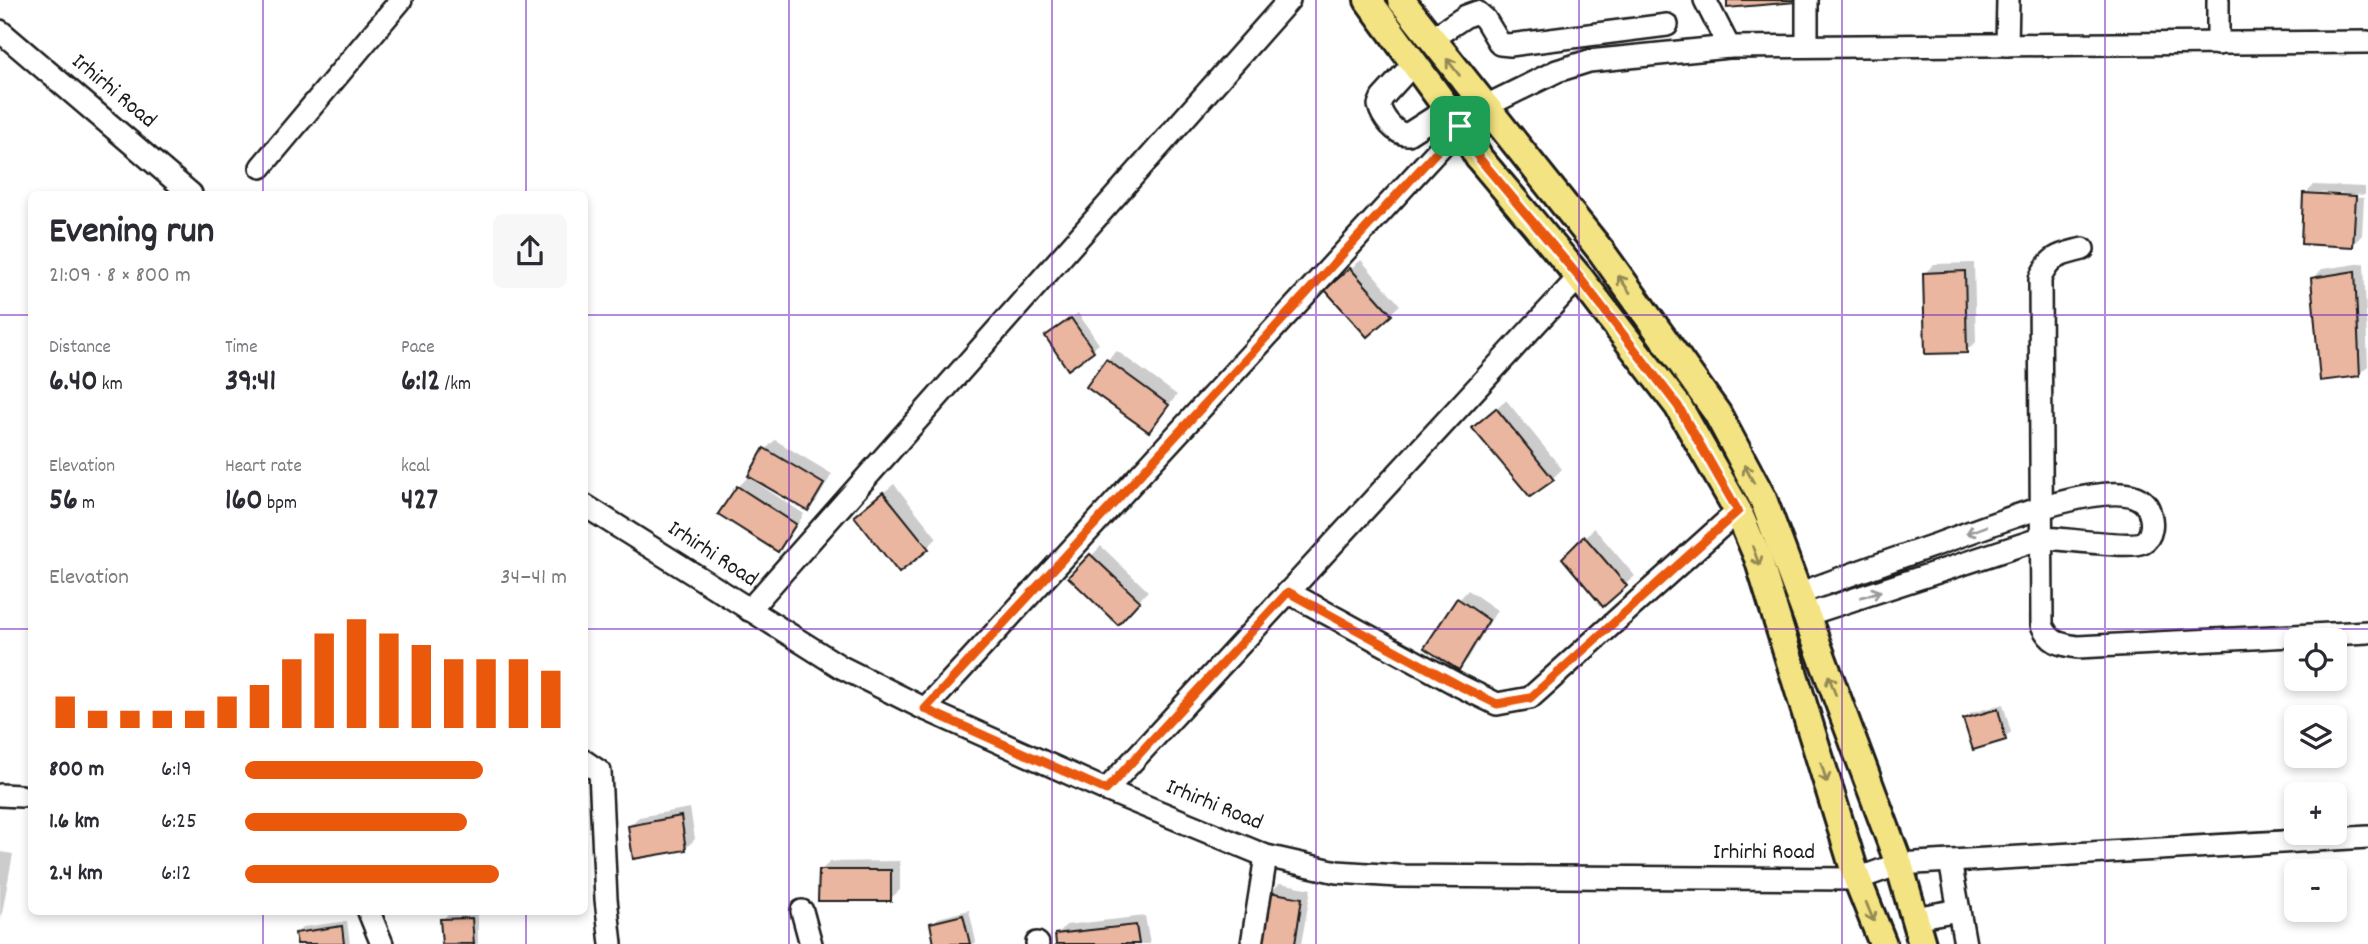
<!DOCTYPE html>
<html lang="en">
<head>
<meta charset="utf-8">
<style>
  :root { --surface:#fff; --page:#f7f7f7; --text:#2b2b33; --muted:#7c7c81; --accent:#ea580c }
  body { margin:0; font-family:Dekko,sans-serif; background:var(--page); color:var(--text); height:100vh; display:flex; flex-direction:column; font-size:26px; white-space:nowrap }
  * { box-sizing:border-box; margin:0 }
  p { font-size:23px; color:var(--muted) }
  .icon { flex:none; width:38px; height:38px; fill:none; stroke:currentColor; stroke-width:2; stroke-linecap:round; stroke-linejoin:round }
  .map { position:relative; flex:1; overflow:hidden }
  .details { position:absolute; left:28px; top:191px; width:560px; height:724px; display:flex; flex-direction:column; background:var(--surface); border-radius:10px; box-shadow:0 4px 10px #0003 }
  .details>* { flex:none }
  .tools { position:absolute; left:2284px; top:628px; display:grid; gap:14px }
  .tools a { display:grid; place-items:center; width:63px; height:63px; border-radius:10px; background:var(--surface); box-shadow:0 4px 10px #0003; font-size:35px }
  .pin { position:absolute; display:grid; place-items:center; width:60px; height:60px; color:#fff; margin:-30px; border-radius:14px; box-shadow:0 4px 10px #0006 }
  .round { display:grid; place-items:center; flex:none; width:74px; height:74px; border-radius:10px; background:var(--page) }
  .summary { display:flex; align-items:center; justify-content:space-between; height:119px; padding:0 21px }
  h1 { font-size:38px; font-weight:700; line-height:52px }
  .metrics { display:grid; grid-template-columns:repeat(3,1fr); gap:10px; height:119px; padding:7px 21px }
  .metrics div { display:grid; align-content:center }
  .metrics b { font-size:30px; font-weight:700 }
  .metrics small { font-size:19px; font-weight:400 }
  .metrics p { font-size:19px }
  .chart { height:196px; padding:14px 21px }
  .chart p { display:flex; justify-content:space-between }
  .chart svg { width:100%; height:126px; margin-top:7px; stroke:var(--accent); stroke-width:6 }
  ul { padding:0 21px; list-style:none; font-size:23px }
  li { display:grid; grid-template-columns:112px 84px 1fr; align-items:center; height:52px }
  li i { height:18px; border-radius:9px; background:var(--accent) }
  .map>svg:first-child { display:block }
  .shadow { fill:#0003 }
  .building { fill:#ebb69f; stroke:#1c1c1c; stroke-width:2 }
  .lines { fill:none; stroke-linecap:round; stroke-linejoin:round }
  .minor-casing { stroke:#1c1c1c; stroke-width:26 }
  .major-casing { stroke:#1c1c1c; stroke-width:32 }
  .minor { stroke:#fff; stroke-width:21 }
  .major { stroke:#f4e382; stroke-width:26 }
  .oneway { stroke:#938954 }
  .oneway2 { stroke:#999 }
  .route-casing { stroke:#fff; stroke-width:14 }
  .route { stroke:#ea580c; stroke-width:9 }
  .grid { fill:none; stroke:#7b2cbf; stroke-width:2; stroke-opacity:0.55 }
  .labels { text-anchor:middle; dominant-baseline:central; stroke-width:5; stroke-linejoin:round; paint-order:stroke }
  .street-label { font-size:23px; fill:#1c1c1c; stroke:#fff }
</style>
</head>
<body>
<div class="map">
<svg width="2368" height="944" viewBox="0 0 2368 944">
  <rect width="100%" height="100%" fill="#fff"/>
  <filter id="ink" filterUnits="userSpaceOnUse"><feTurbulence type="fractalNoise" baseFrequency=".0143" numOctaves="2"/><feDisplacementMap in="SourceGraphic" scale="14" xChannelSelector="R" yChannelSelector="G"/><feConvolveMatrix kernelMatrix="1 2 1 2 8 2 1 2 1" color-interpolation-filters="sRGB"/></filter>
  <g filter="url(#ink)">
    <g class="shadow">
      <path d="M 2314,185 L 2365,187 L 2365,195 L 2311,192 L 2311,195 L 2364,198 L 2362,235 L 2353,245 L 2305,194 Z"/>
      <path d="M 1361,260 L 1400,305 L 1390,314 L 1337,281 Z"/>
      <path d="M 1974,263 L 1976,342 L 1966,351 L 1925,273 L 1934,264 Z"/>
      <path d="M 2364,263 L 2368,366 L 2359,374 L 2313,279 L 2322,269 Z"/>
      <path d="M 1078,313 L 1099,344 L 1069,367 L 1053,330 Z"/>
      <path d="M 1117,351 L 1177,395 L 1149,430 L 1107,360 Z"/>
      <path d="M 1506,400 L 1562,469 L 1552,479 L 1483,419 Z"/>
      <path d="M 775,440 L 832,474 L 817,500 L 808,509 L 766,449 Z"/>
      <path d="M 748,477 L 804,514 L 787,541 L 777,550 L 721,514 L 738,487 Z"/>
      <path d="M 894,484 L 937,538 L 927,548 L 866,507 Z"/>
      <path d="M 1594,528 L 1635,576 L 1603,604 L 1565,558 Z"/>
      <path d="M 1101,546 L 1148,591 L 1118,622 L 1071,577 Z"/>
      <path d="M 1468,590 L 1497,610 L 1468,659 L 1459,668 L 1459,600 Z"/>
      <path d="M 2003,704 L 2011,732 L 2005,738 L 1965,719 L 1971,713 Z"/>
      <path d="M 690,808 L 695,839 L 686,848 L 629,826 L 639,817 Z"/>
      <path d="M 0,852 L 13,854 L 0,924 Z"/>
      <path d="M 900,861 L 900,890 L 890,899 L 820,871 L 830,862 Z"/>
      <path d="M 1280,883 L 1311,889 L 1301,944 L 1262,944 L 1270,893 Z"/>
      <path d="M 969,910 L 976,942 L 974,944 L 936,944 L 932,924 L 938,918 Z"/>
      <path d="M 478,913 L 478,944 L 443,944 L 442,920 L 448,914 Z"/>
      <path d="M 1145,916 L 1150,944 L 1058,944 L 1057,935 L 1066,925 Z"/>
      <path d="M 347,921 L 350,944 L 299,944 L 297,933 L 303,927 Z"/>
    </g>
    <g class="building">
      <path d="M 1727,0 L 1796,0 L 1797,2 L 1727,8 Z"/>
      <path d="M 2303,193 L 2356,196 L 2353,247 L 2301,244 Z"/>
      <path d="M 1350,268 L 1392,315 L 1367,337 L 1325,290 Z"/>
      <path d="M 1965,271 L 1967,353 L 1925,354 L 1923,273 Z"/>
      <path d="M 2355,271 L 2360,376 L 2320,381 L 2311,278 Z"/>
      <path d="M 1071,318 L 1094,351 L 1068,370 L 1045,336 Z"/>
      <path d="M 1106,359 L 1169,405 L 1149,432 L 1086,387 Z"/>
      <path d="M 1496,408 L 1554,480 L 1530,497 L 1472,428 Z"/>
      <path d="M 764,448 L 824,484 L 808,511 L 748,476 Z"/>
      <path d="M 737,486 L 796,524 L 778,552 L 718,514 Z"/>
      <path d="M 883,492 L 929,549 L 899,573 L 854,516 Z"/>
      <path d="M 1584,536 L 1627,586 L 1603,607 L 1562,558 Z"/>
      <path d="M 1090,554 L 1140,601 L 1118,625 L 1068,577 Z"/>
      <path d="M 1457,598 L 1489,620 L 1459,670 L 1424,648 Z"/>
      <path d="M 1998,709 L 2006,740 L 1973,750 L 1963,719 Z"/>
      <path d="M 681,816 L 686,850 L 633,859 L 628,826 Z"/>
      <path d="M 819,870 L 891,870 L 891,901 L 818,901 Z"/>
      <path d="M 1269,892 L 1302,898 L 1295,944 L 1260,944 Z"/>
      <path d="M 963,915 L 970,944 L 934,944 L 930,923 Z"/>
      <path d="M 472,918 L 474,944 L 442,944 L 440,919 Z"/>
      <path d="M 1136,925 L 1139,944 L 1056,944 L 1055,934 Z"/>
      <path d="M 342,926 L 344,944 L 297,944 L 295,933 Z"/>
    </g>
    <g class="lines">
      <g class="minor-casing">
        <g id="minor">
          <path d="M 1705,0 L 1729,47"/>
          <path d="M 1807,0 L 1807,46"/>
          <path d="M 2218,0 L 2218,44"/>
          <path d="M 0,31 L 191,194"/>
          <path d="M 1431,39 L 1466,16 L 1477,12 L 1485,19 L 1500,44 L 1510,45 L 1667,25"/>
          <path d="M 2007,45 L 2008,0"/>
          <path d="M 1414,63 L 1382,98 L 1379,105 C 1382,117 1395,135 1408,134 L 1447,109"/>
          <path d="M 1486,106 L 1557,71 L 1589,61 L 1729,47 L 2368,42"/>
          <path d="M 261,167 L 401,0"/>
          <path d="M 2083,249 C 2060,255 2050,255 2040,279 L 2042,625 C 2050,643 2059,644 2078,647 L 2368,632"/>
          <path d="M 584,505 L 841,667 L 925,709 L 1106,790 L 1266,856 L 1337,872 L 1398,876 L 1857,879 L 1899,864 L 2368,837"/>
          <path d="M 1288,592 L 1460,686 L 1497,704 L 1530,698 L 1738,511"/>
          <path d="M 1798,594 C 1844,577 1891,560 1938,544 C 1980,529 2092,483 2133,496 C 2142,499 2148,505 2150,514 C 2153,523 2152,537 2143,542 C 2131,549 2062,538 2042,538 L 1806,615"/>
          <path d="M 749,610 L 1289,0"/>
          <path d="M 925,709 L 1460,126"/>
          <path d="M 584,761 L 600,772 L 606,899 L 611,944"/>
          <path d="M 1106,790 L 1579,277"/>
          <path d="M 0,795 L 21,796"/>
          <path d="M 1950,861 L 1965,944"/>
          <path d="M 802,911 L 811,944"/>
          <path d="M 369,912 L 382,944"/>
          <path d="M 1914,918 L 1959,910"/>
          <path d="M 1037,943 L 1038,944"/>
          <path d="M 1252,944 L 1266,856"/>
        </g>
      </g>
      <g class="major-casing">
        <g id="major">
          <path d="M 1368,0 L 1460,126 L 1479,158 L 1579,277 L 1678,406 L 1738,511 L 1758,558 L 1857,879 L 1883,944"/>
          <path d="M 1401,0 L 1601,251 L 1717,413 L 1763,499 L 1899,864 L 1922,944"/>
        </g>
      </g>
      <use href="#minor" class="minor"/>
      <use href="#major" class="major"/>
    </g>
    <defs><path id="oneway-shaft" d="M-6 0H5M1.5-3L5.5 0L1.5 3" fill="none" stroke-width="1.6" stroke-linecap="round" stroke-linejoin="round" transform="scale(1.75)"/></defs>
    <g class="oneway">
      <use href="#oneway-shaft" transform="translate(1453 67) rotate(-128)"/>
      <use href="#oneway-shaft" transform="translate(1624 284) rotate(-125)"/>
      <use href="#oneway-shaft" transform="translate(1749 474) rotate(-118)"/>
      <use href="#oneway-shaft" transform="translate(1756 556) rotate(70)"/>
      <use href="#oneway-shaft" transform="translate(1832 685) rotate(-110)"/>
      <use href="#oneway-shaft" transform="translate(1824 773) rotate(73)"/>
      <use href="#oneway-shaft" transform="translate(1870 912) rotate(68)"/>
    </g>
    <g class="oneway2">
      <use href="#oneway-shaft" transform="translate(1976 530) rotate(160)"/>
      <use href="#oneway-shaft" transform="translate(1871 594) rotate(-18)"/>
    </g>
  </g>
  <g class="lines" filter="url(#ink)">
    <g class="route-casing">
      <path id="route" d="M 1460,126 L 1479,158 L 1579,277 L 1678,406 L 1738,511 L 1530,698 L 1497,704 L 1460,686 L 1288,592 L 1106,790 L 925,709 Z"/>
    </g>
    <use href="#route" class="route"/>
  </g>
  <path class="grid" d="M 263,0 L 263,194M 526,0 L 526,194M 789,0 L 789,944M 1052,0 L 1052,944M 1316,0 L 1316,944M 1579,0 L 1579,944M 1842,0 L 1842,944M 2105,0 L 2105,944M 0,315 L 32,315M 584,315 L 2368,315M 0,629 L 32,629M 584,629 L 2368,629M 263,912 L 263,944M 526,912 L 526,944"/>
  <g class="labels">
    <g class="street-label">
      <text transform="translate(113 92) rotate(40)">Irhirhi Road</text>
      <text transform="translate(712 555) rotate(33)">Irhirhi Road</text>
      <text transform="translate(1214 806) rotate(22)">Irhirhi Road</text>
      <text x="1764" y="853">Irhirhi Road</text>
    </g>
  </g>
</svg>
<div class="tools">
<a><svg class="icon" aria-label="locate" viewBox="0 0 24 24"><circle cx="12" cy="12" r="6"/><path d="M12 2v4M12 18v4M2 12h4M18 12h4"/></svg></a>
<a><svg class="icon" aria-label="layers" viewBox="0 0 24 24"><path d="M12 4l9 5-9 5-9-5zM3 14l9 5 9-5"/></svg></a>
<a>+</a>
<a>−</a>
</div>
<div class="pin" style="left:1460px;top:126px;background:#1e9e55"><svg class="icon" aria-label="arrive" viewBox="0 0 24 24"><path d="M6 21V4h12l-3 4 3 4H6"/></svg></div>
<section class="details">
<div class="summary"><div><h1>Evening run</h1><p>21:09 · 8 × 800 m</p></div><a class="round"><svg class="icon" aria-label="share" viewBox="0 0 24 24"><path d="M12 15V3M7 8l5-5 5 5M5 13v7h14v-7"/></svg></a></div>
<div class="metrics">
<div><p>Distance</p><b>6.40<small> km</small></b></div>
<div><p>Time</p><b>39:41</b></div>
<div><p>Pace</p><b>6:12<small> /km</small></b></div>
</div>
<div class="metrics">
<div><p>Elevation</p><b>56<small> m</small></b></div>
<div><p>Heart rate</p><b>160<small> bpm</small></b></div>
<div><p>kcal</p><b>427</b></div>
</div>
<div class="chart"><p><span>Elevation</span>34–41 m</p>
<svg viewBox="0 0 160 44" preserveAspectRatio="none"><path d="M5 44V33M15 44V38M25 44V38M35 44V38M45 44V38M55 44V33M65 44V29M75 44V20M85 44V11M95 44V6M105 44V11M115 44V15M125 44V20M135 44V20M145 44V20M155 44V24"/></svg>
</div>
<ul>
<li><b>800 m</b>6:19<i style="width:74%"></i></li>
<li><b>1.6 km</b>6:25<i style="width:69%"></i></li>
<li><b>2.4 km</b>6:12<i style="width:79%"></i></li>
</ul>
</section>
</div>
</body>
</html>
